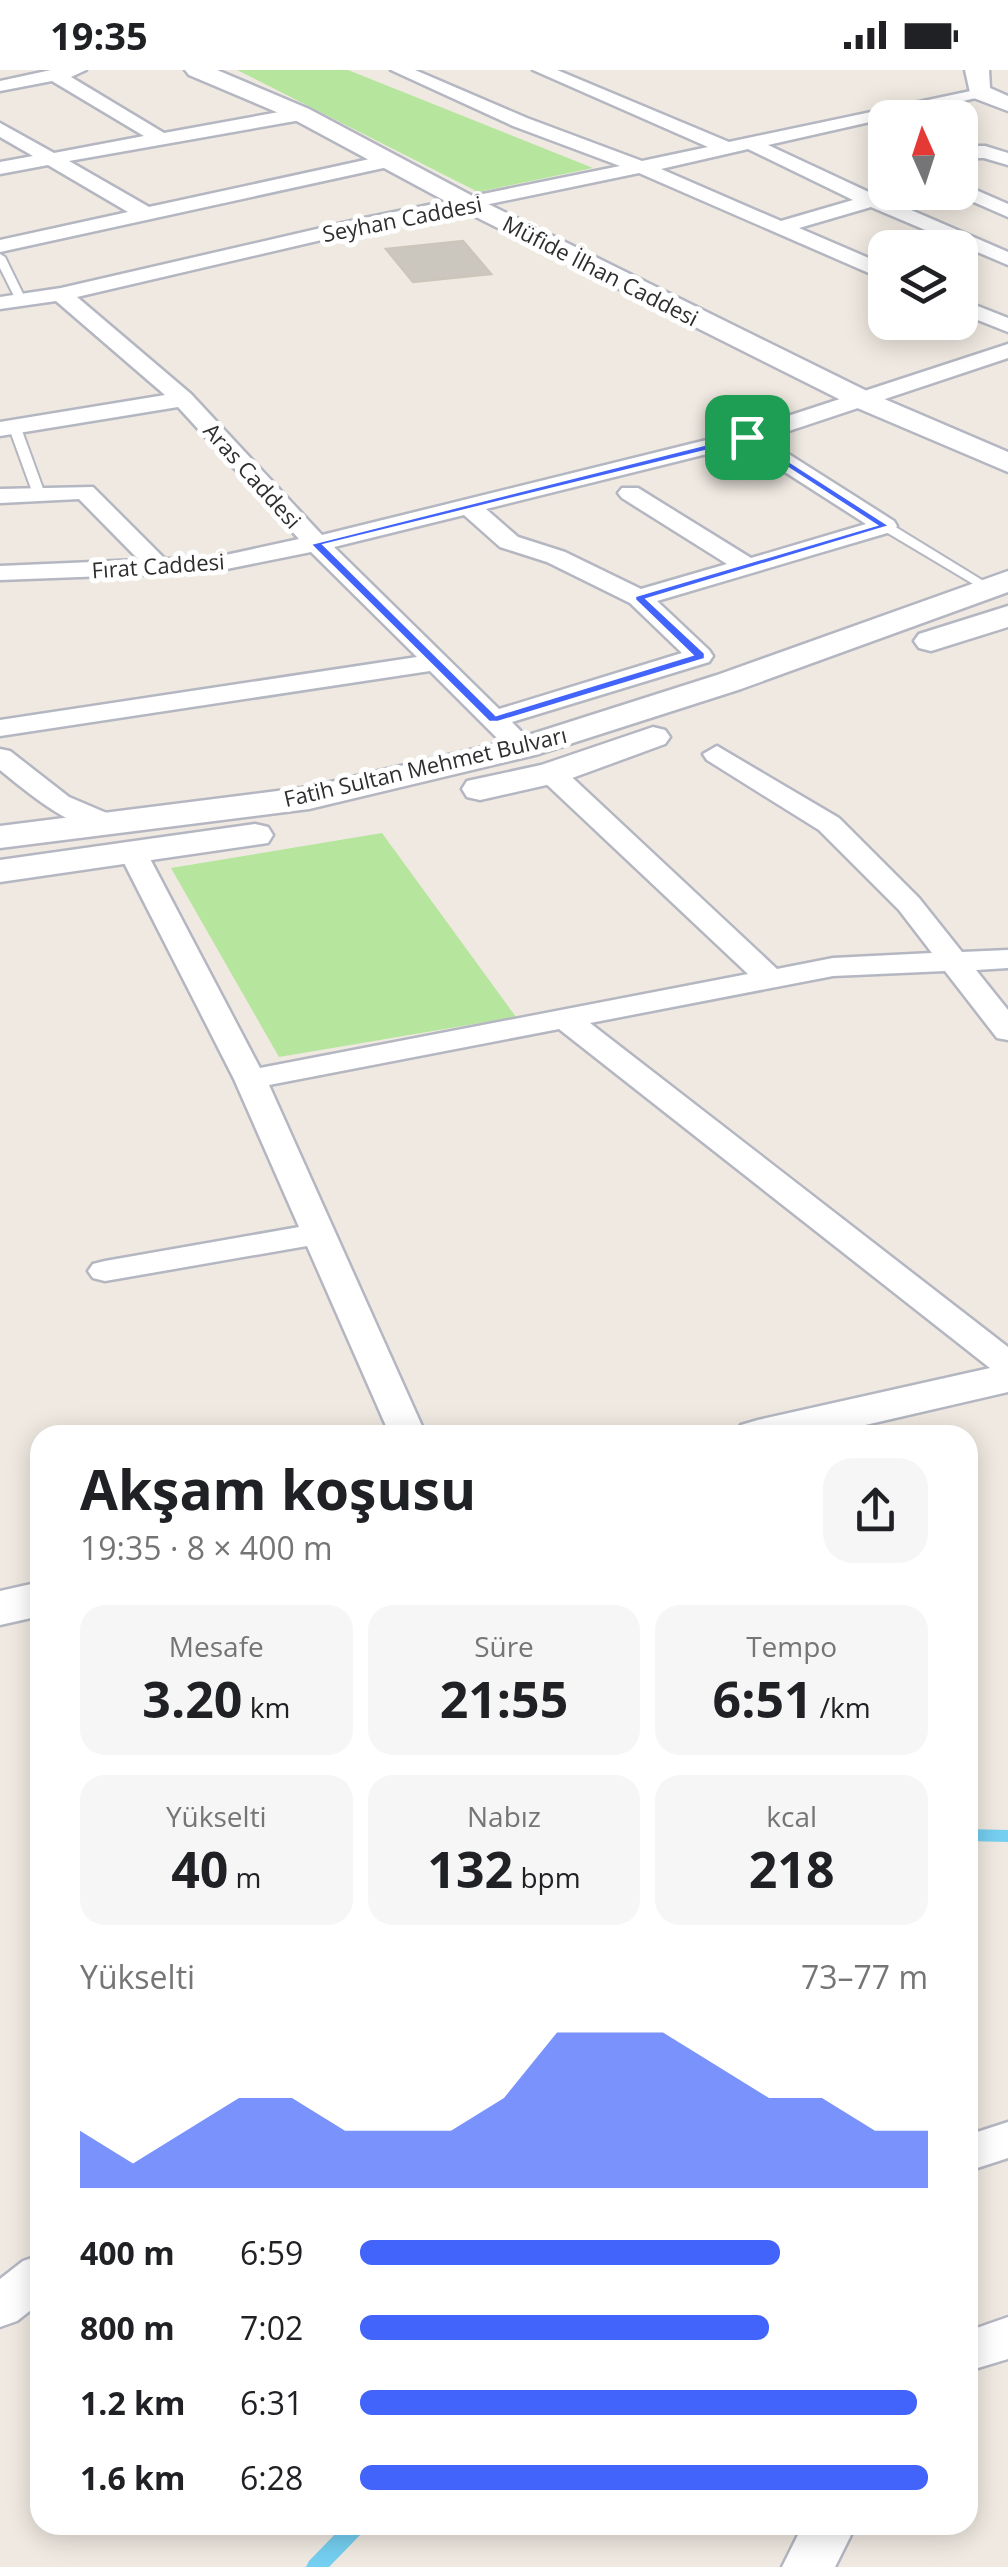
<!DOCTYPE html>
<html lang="tr">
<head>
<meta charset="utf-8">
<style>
  :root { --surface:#fff; --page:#f6f6f6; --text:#202124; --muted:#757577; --accent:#4264fb }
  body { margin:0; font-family:"Open Sans",sans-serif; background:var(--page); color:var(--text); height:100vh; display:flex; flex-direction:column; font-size:38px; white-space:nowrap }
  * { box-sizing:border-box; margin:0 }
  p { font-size:32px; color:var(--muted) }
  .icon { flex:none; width:55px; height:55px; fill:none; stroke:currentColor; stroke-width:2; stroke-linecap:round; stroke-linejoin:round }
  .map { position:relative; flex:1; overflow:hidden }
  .details { position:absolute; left:30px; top:1355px; width:948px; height:1110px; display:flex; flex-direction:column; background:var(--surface); border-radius:30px; box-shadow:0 5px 25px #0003 }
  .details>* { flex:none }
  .needle { width:65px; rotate:357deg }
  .tools { position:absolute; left:868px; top:30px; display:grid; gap:20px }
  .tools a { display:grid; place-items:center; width:110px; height:110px; border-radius:20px; background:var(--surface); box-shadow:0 5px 25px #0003; font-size:50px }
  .pin { position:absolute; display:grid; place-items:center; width:85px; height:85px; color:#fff; margin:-42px; border-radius:20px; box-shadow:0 5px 15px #0006 }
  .round { display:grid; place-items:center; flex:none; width:105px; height:105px; border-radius:30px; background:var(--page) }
  .head { display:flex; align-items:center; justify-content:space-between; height:170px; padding:0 50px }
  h1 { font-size:55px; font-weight:700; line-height:75px }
  .figures { display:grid; grid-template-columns:repeat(3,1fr); gap:15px; height:170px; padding:10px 50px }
  .figures div { display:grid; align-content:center; border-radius:25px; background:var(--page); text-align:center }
  .figures b { font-size:50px; font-weight:700 }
  .figures small { font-size:28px; font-weight:400 }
  .figures p { font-size:28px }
  .chart { height:280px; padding:20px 50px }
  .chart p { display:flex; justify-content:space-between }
  .chart svg { width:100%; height:180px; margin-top:10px; fill:var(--accent); opacity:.7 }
  ul { padding:0 50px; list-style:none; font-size:32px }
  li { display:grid; grid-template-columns:160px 120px 1fr; align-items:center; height:75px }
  li i { height:25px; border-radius:12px; background:var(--accent) }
  .status { display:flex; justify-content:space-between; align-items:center; height:70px; padding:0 50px; background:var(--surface); direction:ltr }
  .status svg { height:28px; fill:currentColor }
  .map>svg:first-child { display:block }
  .green { fill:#b6e59e }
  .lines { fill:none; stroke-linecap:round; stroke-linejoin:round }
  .stream { fill:#75cff0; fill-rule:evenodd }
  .building { fill:#cbc7bf; stroke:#cbc5ba; stroke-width:2.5 }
  .service-casing { stroke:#b4b7c1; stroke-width:4 }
  .minor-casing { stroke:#b4b7c1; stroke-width:5 }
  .tertiary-casing { stroke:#b4b7c1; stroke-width:5 }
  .service { fill:#fff; fill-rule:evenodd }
  .minor { fill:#fff; fill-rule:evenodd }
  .tertiary { fill:#fff; fill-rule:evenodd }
  .route { fill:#4264fb; stroke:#fff; stroke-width:2.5; fill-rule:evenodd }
  .labels { text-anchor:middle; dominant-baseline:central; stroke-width:10; stroke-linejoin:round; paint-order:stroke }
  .far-street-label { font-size:22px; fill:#2e2e2e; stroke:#fff }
</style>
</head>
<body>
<div class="status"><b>19:35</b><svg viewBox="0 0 49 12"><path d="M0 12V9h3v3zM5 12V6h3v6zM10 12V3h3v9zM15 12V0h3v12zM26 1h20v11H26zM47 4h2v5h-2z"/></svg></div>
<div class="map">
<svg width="1008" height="2497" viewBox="0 0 1008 2497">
  <rect width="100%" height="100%" fill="#efe9e1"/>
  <g class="green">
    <path d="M 237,0 L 348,0 L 593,98 L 478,122 Z"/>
    <path d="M 382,763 L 516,947 L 279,987 L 171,798 Z"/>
  </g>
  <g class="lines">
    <g class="stream">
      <path d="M 968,1759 L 1008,1760 L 1008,1772 L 968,1771 Z"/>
      <path d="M 344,2455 L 367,2455 L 364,2461 L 329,2497 L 306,2497 L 309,2491 Z"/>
    </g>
  </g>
  <path class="building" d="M 463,171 L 491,204 L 413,212 L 386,179 Z"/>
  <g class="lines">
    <g class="service-casing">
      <g id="service">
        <path d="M 0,184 L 5,187 L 26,230 L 25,232 L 16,230 L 0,198 Z"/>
        <path d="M 11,356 L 21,358 L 45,424 L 43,427 L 33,424 L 9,358 Z"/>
        <path d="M 881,453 L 889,453 L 995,518 L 985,521 L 881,459 Z"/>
      </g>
    </g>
    <g class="minor-casing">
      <g id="minor">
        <path d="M 51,0 L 86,0 L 71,7 L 164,63 L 301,38 L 310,44 L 301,50 L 69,91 L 149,137 L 388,85 L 398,91 L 388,97 L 0,182 L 0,170 L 128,142 L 48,95 L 0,104 L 0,92 L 33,86 L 0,67 L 0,53 L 54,83 L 144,66 L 52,11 L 0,21 L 0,11 Z"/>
        <path d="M 391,0 L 415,0 L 527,48 L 642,91 L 708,77 L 533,0 L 557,0 L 729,72 L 985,18 L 985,26 L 768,75 L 873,124 L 887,124 L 888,130 L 1008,182 L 1008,195 L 871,137 L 799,158 L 885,195 L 885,209 L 878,207 L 639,103 L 360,161 L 77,227 L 191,324 L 322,465 L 739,362 L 1008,274 L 1008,288 L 765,369 L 894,451 L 897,456 L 894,461 L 657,531 L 709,580 L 713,586 L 709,592 L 512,652 L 537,678 L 533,684 L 513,684 L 430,601 L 0,666 L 0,650 L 417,587 L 311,482 L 212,502 L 0,510 L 0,496 L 139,490 L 79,429 L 0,433 L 0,419 L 93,417 L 165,489 L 212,488 L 299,469 L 178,337 L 0,366 L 0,352 L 165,325 L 56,231 L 0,239 L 0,227 L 61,218 L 360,149 L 620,96 L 513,56 ZM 748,79 L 853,130 L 781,151 L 661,99 ZM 743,375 L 866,454 L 751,488 L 638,418 L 622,418 L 618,423 L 622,428 L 727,494 L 641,519 L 565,482 L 518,467 L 486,439 ZM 464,445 L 500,477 L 547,492 L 630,533 L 682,583 L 499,639 L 334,477 Z"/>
        <path d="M 960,76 L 985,76 L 1008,83 L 1008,95 L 984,88 L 960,88 Z"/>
        <path d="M 960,113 L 1008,134 L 1008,147 L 953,123 L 960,122 Z"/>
        <path d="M 960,229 L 1008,248 L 1008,262 L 960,243 Z"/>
        <path d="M 717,676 L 839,748 L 919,828 L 962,882 L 1008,880 L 1008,898 L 976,900 L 1008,940 L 1008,970 L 997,968 L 945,901 L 833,906 L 590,953 L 1008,1277 L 1008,1305 L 995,1302 L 559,959 L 269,1015 L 426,1365 L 390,1365 L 307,1176 L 105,1211 L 93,1208 L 88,1201 L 93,1194 L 105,1191 L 299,1157 L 234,1009 L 119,783 L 123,777 L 143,777 L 147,783 L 260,998 L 748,904 L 541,709 L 537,703 L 541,697 L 561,697 L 777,899 L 833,888 L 932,883 L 899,840 L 819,760 L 707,690 L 703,684 Z"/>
        <path d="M 0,679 L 10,681 L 69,727 L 116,747 L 120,753 L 116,759 C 80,768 27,722 0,700 Z"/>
        <path d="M 1008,2052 L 1008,2088 L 968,2101 L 968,2065 Z"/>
        <path d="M 40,2185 L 40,2233 L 17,2251 L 0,2257 L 0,2209 L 23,2191 Z"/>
        <path d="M 1008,2247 L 1008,2289 L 968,2301 L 968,2261 Z"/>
        <path d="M 803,2455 L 856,2455 L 835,2497 L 782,2497 Z"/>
      </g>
    </g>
    <g class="tertiary-casing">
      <g id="tertiary">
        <path d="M 185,0 L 217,0 L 309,39 L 480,130 L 875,325 L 1008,382 L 1008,402 L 855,337 L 462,140 L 293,49 L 189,5 Z"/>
        <path d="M 965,0 L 989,0 L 990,18 L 1008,26 L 1008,41 L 971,27 Z"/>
        <path d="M 1008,501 L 1008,522 L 741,619 L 535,685 L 309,739 L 0,778 L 0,756 L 309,717 L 513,670 L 717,605 Z"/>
        <path d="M 1008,536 L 1008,557 L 931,581 L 919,578 L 914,571 L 919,564 Z"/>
        <path d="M 653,657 L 665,660 L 670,667 L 665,674 L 564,711 L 480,730 L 467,727 L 462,719 L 467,711 L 541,695 Z"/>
        <path d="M 255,754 L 268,757 L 273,765 L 268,773 L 0,812 L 0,790 Z"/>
        <path d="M 1008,1294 L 1008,1322 L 822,1365 L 734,1365 L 741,1355 L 758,1350 Z"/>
        <path d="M 40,1512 L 40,1546 L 0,1555 L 0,1521 Z"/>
      </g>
    </g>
    <use href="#service" class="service"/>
    <use href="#minor" class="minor"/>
    <use href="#tertiary" class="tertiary"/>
  </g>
  <path class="route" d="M 747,364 L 890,456 L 647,529 L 705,583 L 705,589 L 498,652 L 489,652 L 310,474 ZM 746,371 L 876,455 L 635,526 L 635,530 L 692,585 L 496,645 L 324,475 Z"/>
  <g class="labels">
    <g class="far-street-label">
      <text transform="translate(402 148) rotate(-11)">Seyhan Caddesi</text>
      <text transform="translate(601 200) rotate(27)">Müfide İlhan Caddesi</text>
      <text transform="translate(253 405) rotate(48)">Aras Caddesi</text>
      <text transform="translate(158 495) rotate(-4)">Fırat Caddesi</text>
      <text transform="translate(425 696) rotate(-13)">Fatih Sultan Mehmet Bulvarı</text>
    </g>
  </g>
</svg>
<div class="tools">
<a><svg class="needle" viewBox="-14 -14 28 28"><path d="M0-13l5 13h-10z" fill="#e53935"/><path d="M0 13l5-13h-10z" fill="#757577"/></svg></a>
<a><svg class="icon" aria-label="layers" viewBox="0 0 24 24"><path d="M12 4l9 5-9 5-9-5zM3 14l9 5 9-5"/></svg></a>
</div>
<div class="pin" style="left:747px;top:367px;background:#1e9e55"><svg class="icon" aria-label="arrive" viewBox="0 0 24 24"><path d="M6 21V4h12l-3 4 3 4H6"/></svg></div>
<section class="details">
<div class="head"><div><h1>Akşam koşusu</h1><p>19:35 · 8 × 400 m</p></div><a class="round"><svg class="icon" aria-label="share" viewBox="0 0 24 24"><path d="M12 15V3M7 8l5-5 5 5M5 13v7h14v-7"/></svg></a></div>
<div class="figures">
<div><p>Mesafe</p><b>3.20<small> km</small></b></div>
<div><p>Süre</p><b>21:55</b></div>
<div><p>Tempo</p><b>6:51<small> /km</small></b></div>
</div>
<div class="figures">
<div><p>Yükselti</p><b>40<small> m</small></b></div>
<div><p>Nabız</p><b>132<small> bpm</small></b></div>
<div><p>kcal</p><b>218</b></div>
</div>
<div class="chart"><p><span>Yükselti</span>73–77 m</p>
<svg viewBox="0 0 160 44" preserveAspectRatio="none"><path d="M0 44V30L10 38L20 30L30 22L40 22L50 30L60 30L70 30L80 22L90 6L100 6L110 6L120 14L130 22L140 22L150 30L160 30V44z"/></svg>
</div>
<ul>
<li><b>400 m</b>6:59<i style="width:74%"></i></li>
<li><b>800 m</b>7:02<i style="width:72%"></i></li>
<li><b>1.2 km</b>6:31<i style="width:98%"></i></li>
<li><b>1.6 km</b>6:28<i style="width:100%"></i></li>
</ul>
</section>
</div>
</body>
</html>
